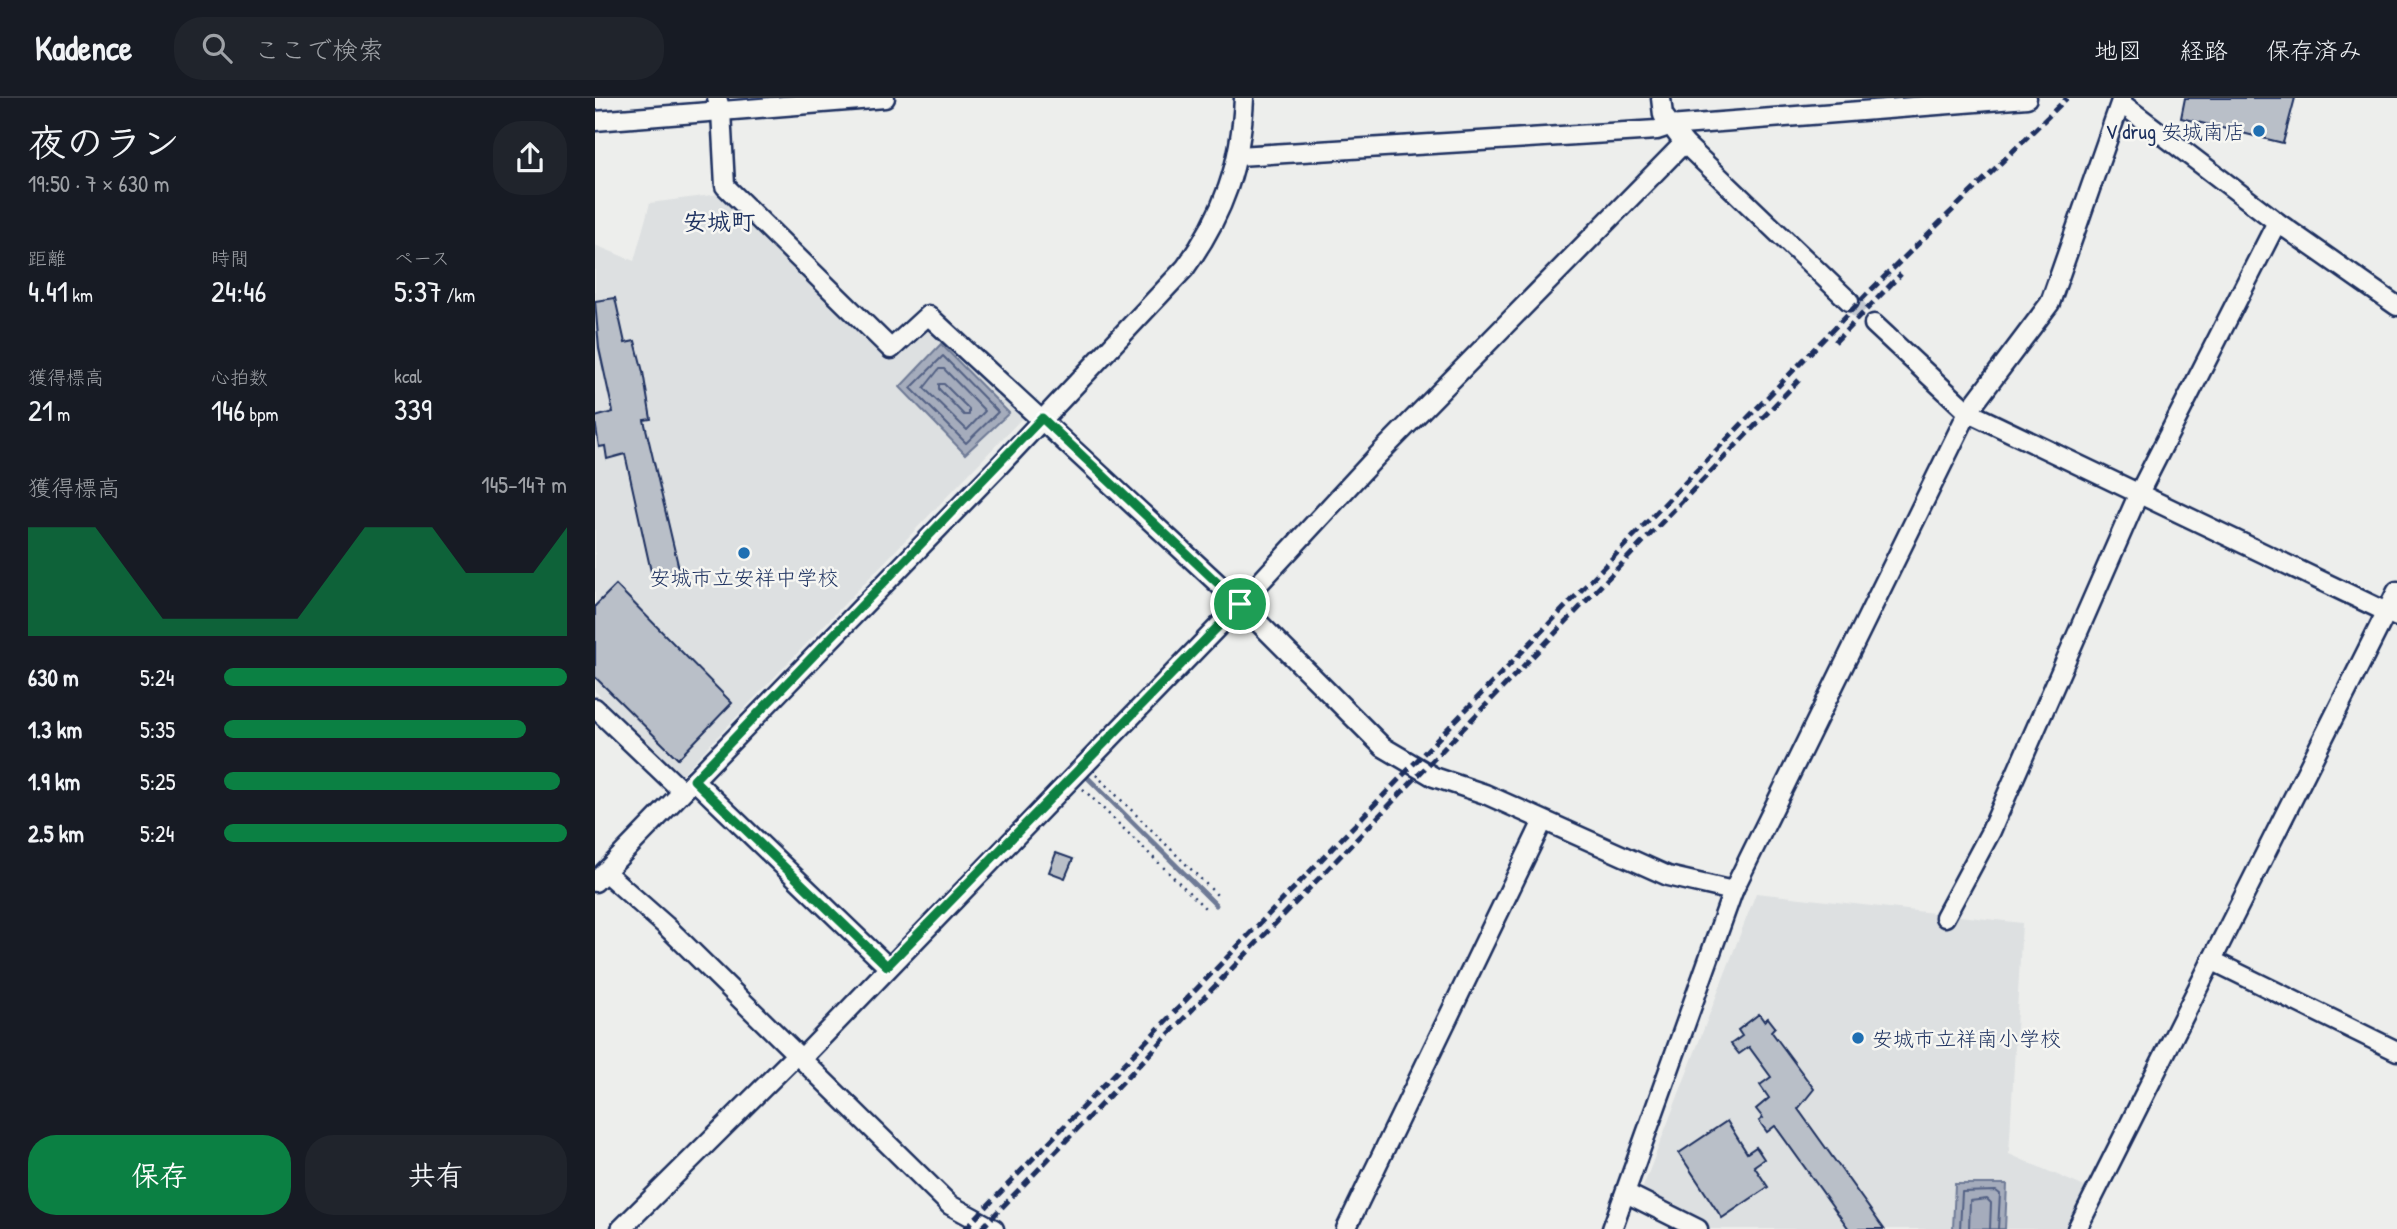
<!DOCTYPE html>
<html lang="ja">
<head>
<meta charset="utf-8">
<style>
  :root { --surface:#171b24; --page:#20242c; --text:#f1f3f6; --muted:#9ea1a6; --line:#363941; --accent:#0b8043 }
  body { margin:0; font-family:"Patrick Hand","Klee One",sans-serif; background:var(--page); color:var(--text); height:100vh; display:flex; flex-direction:column; font-size:26px; white-space:nowrap }
  * { box-sizing:border-box; margin:0 }
  p { font-size:23px; color:var(--muted) }
  .icon { flex:none; width:38px; height:38px; fill:none; stroke:currentColor; stroke-width:2; stroke-linecap:round; stroke-linejoin:round }
  .map { position:relative; flex:1; overflow:hidden }
  .side { display:flex; flex-direction:column; background:var(--surface); width:595px }
  .side>* { flex:none }
  .pin { position:absolute; display:grid; place-items:center; width:60px; height:60px; color:#fff; margin:-30px; border:4px solid #fff; border-radius:50%; box-shadow:0 2px 7px #0007 }
  .round { display:grid; place-items:center; flex:none; width:74px; height:74px; border-radius:28px; background:var(--page) }
  .summary { display:flex; align-items:center; justify-content:space-between; height:119px; padding:0 28px }
  h1 { font-size:38px; font-weight:600; line-height:52px }
  .stats { display:grid; grid-template-columns:repeat(3,1fr); gap:10px; height:119px; padding:7px 28px }
  .stats div { display:grid; align-content:center }
  .stats b { font-size:30px; font-weight:600 }
  .stats small { font-size:19px; font-weight:400 }
  .stats p { font-size:19px }
  .chart { height:196px; padding:14px 28px }
  .chart p { display:flex; justify-content:space-between }
  .chart svg { width:100%; height:126px; margin-top:7px; fill:var(--accent); opacity:.7 }
  .primary-button { display:flex; gap:14px; margin-top:auto; padding:14px 28px }
  .primary-button a { flex:1; height:80px; border-radius:28px; background:var(--accent); color:#fff; font-size:28px; font-weight:600; line-height:80px; text-align:center }
  .primary-button a+a { background:var(--page); color:var(--text) }
  ul { padding:0 28px; list-style:none; font-size:23px }
  li { display:grid; grid-template-columns:112px 84px 1fr; align-items:center; height:52px }
  li i { height:18px; border-radius:9px; background:var(--accent) }
  header { display:flex; align-items:center; gap:42px; box-sizing:border-box; height:98px; padding:0 35px; background:var(--surface); border-bottom:2px solid var(--line) }
  header strong { font-size:33px }
  nav { display:flex; gap:38px; margin-inline-start:auto; font-size:24px }
  .search { width:490px; height:63px; background:var(--page); display:flex; align-items:center; gap:18px; box-sizing:border-box; padding:0 24px; border-radius:28px; color:var(--muted); font-size:26px }
  main { display:flex; flex:1; min-height:0 }
  .map>svg:first-child { display:block }
  .built { fill:#dde0e1 }
  .water { fill:#a5acbc; stroke:#6e7a96; stroke-width:2 }
  .lines { fill:none; stroke-linecap:round; stroke-linejoin:round }
  .shore { stroke:#526184; stroke-width:2 }
  .stream { stroke:#6e7a96; stroke-width:5 }
  .building { fill:#b9bfc8; stroke:#1b2f5e; stroke-width:2 }
  .minor-tunnel { stroke:#c3c8d0; stroke-width:18; stroke-dasharray:18 9; stroke-linecap:butt }
  .minor-casing { stroke:#1b2f5e; stroke-width:23 }
  .path { stroke:#1b2f5e; stroke-width:2.5; stroke-dasharray:2 5; stroke-linecap:butt }
  .minor { stroke:#f6f6f2; stroke-width:18 }
  .rail { stroke:#1b2f5e; stroke-width:5; stroke-dasharray:10 5; stroke-linecap:butt }
  .route-casing { stroke:#fff; stroke-width:14 }
  .route { stroke:#0b8043; stroke-width:9 }
  .poi-dot { fill:#1f6fb2; stroke:#f6f6f2; stroke-width:2.5 }
  .labels { text-anchor:middle; dominant-baseline:central; stroke-width:5; stroke-linejoin:round; paint-order:stroke }
  .poi-label { font-size:21px; fill:#1b2f5e; stroke:#f6f6f2; text-anchor:end }
  .quarter-label { font-size:24px; font-weight:bold; fill:#1b2f5e; stroke:#f6f6f2 }
</style>
</head>
<body>
<header>
<strong>Kadence</strong>
<div class="search"><svg class="icon" aria-label="search" viewBox="0 0 24 24"><circle cx="10" cy="10" r="6"/><path d="M15 15l6 6"/></svg>ここで検索</div>
<nav><a>地図</a><a>経路</a><a>保存済み</a></nav>
</header>
<main>
<section class="side">
<div class="summary"><div><h1>夜のラン</h1><p>19:50 · 7 × 630 m</p></div><a class="round"><svg class="icon" aria-label="share" viewBox="0 0 24 24"><path d="M12 15V3M7 8l5-5 5 5M5 13v7h14v-7"/></svg></a></div>
<div class="stats">
<div><p>距離</p><b>4.41<small> km</small></b></div>
<div><p>時間</p><b>24:46</b></div>
<div><p>ペース</p><b>5:37<small> /km</small></b></div>
</div>
<div class="stats">
<div><p>獲得標高</p><b>21<small> m</small></b></div>
<div><p>心拍数</p><b>146<small> bpm</small></b></div>
<div><p>kcal</p><b>339</b></div>
</div>
<div class="chart"><p><span>獲得標高</span>145–147 m</p>
<svg viewBox="0 0 160 44" preserveAspectRatio="none"><path d="M0 44V6L10 6L20 6L30 22L40 38L50 38L60 38L70 38L80 38L90 22L100 6L110 6L120 6L130 22L140 22L150 22L160 6V44z"/></svg>
</div>
<ul>
<li><b>630 m</b>5:24<i style="width:100%"></i></li>
<li><b>1.3 km</b>5:35<i style="width:88%"></i></li>
<li><b>1.9 km</b>5:25<i style="width:98%"></i></li>
<li><b>2.5 km</b>5:24<i style="width:100%"></i></li>
</ul>
<div class="primary-button"><a>保存</a><a>共有</a></div>
</section>
<div class="map">
<svg width="1802" height="1131" viewBox="0 0 1802 1131">
  <rect width="100%" height="100%" fill="#edeeec"/>
  <filter id="ink" filterUnits="userSpaceOnUse"><feTurbulence type="fractalNoise" baseFrequency=".0143" numOctaves="2"/><feDisplacementMap in="SourceGraphic" scale="14" xChannelSelector="R" yChannelSelector="G"/><feConvolveMatrix kernelMatrix="1 2 1 2 8 2 1 2 1" color-interpolation-filters="sRGB"/></filter>
  <g filter="url(#ink)">
    <g class="built">
      <path d="M 132,95 L 294,262 L 332,227 L 431,316 L 85,678 L 0,593 L 0,147 L 39,163 L 55,105 Z"/>
      <path d="M 1161,795 L 1427,825 L 1414,1056 L 1492,1090 L 1471,1131 L 1114,1131 L 1045,1097 Z"/>
    </g>
    <g class="water">
      <path d="M 346,246 L 414,315 L 370,356 L 305,289 Z"/>
      <path d="M 1360,1086 L 1412,1086 L 1410,1131 L 1358,1131 Z"/>
    </g>
    <g class="lines">
      <g class="shore">
        <path d="M 348,258 L 403,314 L 371,345 L 316,290 Z"/>
        <path d="M 344,271 L 349,271 L 390,313 L 372,332 L 329,290 Z"/>
        <path d="M 344,286 L 349,286 L 374,311 L 374,317 L 369,317 L 344,291 Z"/>
        <path d="M 1365,1131 L 1367,1094 L 1401,1093 L 1405,1096 L 1403,1131"/>
        <path d="M 1374,1131 L 1375,1103 L 1392,1101 L 1396,1105 L 1395,1131"/>
      </g>
      <path class="stream" d="M 492,679 L 621,807"/>
    </g>
    <g class="building">
      <path d="M 1590,0 L 1700,0 L 1688,45 L 1586,20 Z"/>
      <path d="M 20,200 L 30,245 L 40,243 L 48,274 L 56,321 L 49,322 L 84,471 L 57,478 L 30,356 L 12,361 L 10,348 L 4,349 L 0,323 L 0,319 L 18,314 L 4,250 L 0,203 Z"/>
      <path d="M 21,487 L 137,605 L 83,661 L 0,579 L 0,508 Z"/>
      <path d="M 461,755 L 478,761 L 470,780 L 454,774 Z"/>
      <path d="M 1164,916 L 1169,923 L 1173,920 L 1180,929 L 1176,933 L 1219,991 L 1203,1011 L 1289,1131 L 1254,1131 L 1180,1028 L 1172,1034 L 1164,1023 L 1168,1020 L 1161,1011 L 1174,1000 L 1165,987 L 1176,979 L 1154,949 L 1144,956 L 1136,946 L 1147,938 L 1143,932 Z"/>
      <path d="M 1132,1023 L 1152,1055 L 1161,1049 L 1169,1061 L 1159,1068 L 1173,1089 L 1127,1120 L 1084,1055 Z"/>
    </g>
    <g class="lines">
      <path class="minor-tunnel" d="M 1254,203 L 1279,226"/>
      <g class="minor-casing">
        <g id="minor">
          <path d="M 122,0 L 126,13 L 130,88 L 296,251 L 333,217 L 645,506 L 788,649 L 839,679 L 890,696 L 1073,778 L 1138,793"/>
          <path d="M 1066,0 L 1068,17 L 1089,45 L 1254,203"/>
          <path d="M 1526,5 L 1682,124 L 1802,208"/>
          <path d="M 0,23 L 290,0"/>
          <path d="M 643,58 L 1062,32 L 1074,28 L 1432,0"/>
          <path d="M 1279,226 L 1373,314 L 1802,519"/>
          <path d="M 0,610 L 87,693"/>
          <path d="M 99,682 L 292,868"/>
          <path d="M 10,774 L 70,827 L 355,1107 L 399,1131"/>
          <path d="M 0,784 L 403,369 L 590,170 C 629,116 646,66 649,0"/>
          <path d="M 1350,819 L 1396,733 L 1543,397 L 1682,124"/>
          <path d="M 1616,862 L 1802,953"/>
          <path d="M 206,961 L 645,506 L 781,359 L 1089,45"/>
          <path d="M 1031,1095 L 1103,1131"/>
          <path d="M 26,1131 L 201,957"/>
          <path d="M 751,1131 L 948,723"/>
          <path d="M 1017,1131 L 1138,793 L 1373,314 L 1455,205 L 1527,0"/>
          <path d="M 1482,1131 L 1802,493"/>
        </g>
      </g>
      <g class="path">
        <path d="M 501,677 L 623,798"/>
        <path d="M 488,691 L 610,810"/>
      </g>
      <use href="#minor" class="minor"/>
      <g class="rail">
        <path d="M 1240,244 L 1306,176"/>
        <path d="M 370,1131 L 1274,194 L 1472,0"/>
        <path d="M 386,1131 L 1204,282"/>
      </g>
    </g>
  </g>
  <g class="lines" filter="url(#ink)">
    <g class="route-casing">
      <path id="route" d="M 447,320 L 645,506 L 292,868 L 99,682 Z"/>
    </g>
    <use href="#route" class="route"/>
  </g>
  <g class="poi-dot">
    <circle cx="1664" cy="33" r="7"/>
    <circle cx="149" cy="455" r="7"/>
    <circle cx="1263" cy="940" r="7"/>
  </g>
  <g class="labels">
    <g class="poi-label">
      <text x="1650" y="33">V drug 安城南店</text>
      <text x="149" y="479" text-anchor="middle">安城市立安祥中学校</text>
      <text x="1277" y="940" text-anchor="start">安城市立祥南小学校</text>
    </g>
    <g class="quarter-label">
      <text x="124" y="123">安城町</text>
    </g>
  </g>
</svg>
<div class="pin" style="left:645px;top:506px;background:#1e9e55"><svg class="icon" aria-label="arrive" viewBox="0 0 24 24"><path d="M6 21V4h12l-3 4 3 4H6"/></svg></div>
</div>
</main>
</body>
</html>
